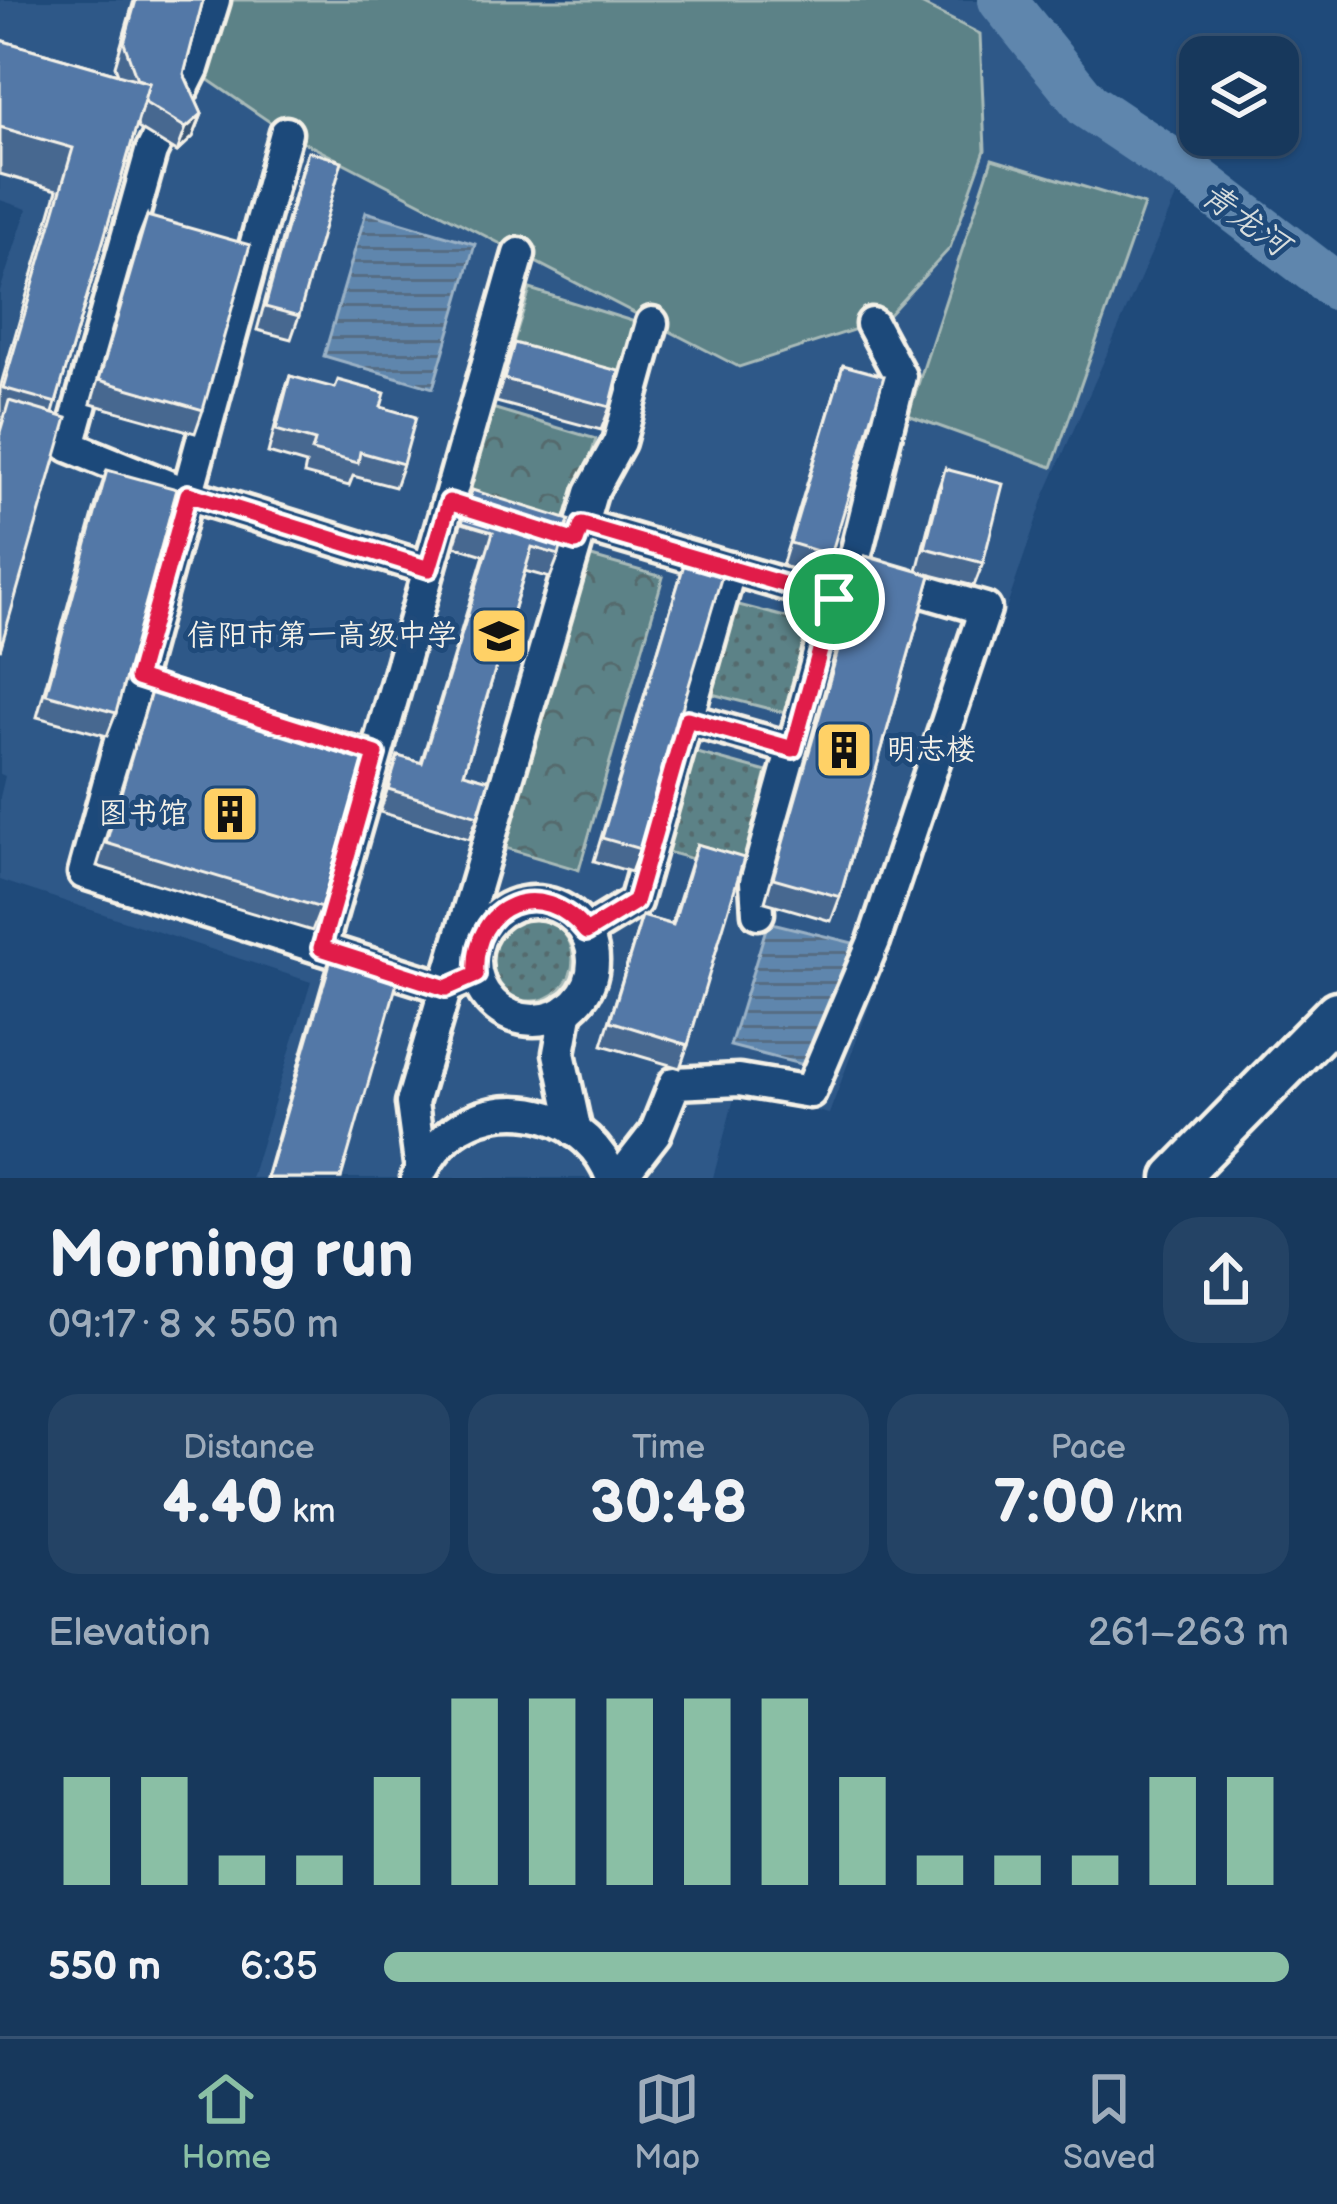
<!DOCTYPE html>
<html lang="en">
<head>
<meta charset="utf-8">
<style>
  :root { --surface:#17385c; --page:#244365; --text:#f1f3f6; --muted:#9eacbb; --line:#365272; --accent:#8abfa5 }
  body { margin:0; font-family:"Balsamiq Sans","LXGW WenKai TC",sans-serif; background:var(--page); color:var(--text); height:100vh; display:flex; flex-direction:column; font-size:45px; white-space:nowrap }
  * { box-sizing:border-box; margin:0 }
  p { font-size:39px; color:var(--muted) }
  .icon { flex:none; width:66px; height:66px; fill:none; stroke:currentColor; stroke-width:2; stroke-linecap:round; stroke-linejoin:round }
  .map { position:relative; height:1178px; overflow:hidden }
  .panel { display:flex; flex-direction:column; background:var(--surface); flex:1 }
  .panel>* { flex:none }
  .fabs { position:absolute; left:1179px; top:36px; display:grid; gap:24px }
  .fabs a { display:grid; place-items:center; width:120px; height:120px; border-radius:24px; background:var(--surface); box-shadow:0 3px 9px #0004,0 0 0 3px var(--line); font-size:60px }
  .pin { position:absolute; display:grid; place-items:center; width:102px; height:102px; color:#fff; margin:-51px; border:6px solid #fff; border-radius:50%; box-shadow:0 3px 12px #0007 }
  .round { display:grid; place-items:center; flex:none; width:126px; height:126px; border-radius:36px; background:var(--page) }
  .headline { display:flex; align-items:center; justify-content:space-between; height:204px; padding:0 48px }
  h1 { font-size:66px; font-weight:700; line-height:90px }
  .metrics { display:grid; grid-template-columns:repeat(3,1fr); gap:18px; height:204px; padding:12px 48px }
  .metrics div { display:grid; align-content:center; border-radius:30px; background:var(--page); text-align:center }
  .metrics b { font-size:60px; font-weight:700 }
  .metrics small { font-size:33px; font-weight:400 }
  .metrics p { font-size:33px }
  .chart { height:336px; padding:24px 48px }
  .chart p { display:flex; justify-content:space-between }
  .chart svg { width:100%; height:216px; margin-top:12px; stroke:var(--accent); stroke-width:6 }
  ul { padding:0 48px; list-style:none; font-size:39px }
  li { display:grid; grid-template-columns:192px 144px 1fr; align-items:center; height:90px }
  li i { height:30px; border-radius:15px; background:var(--accent) }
  .tab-bar { display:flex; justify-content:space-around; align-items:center; height:168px; border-top:3px solid var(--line); background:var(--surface); font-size:33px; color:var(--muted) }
  .tab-bar a { display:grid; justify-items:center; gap:6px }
  .tab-bar .selected { color:var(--accent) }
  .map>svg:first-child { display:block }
  .built { fill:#2e5888 }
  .grass { fill:url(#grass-dots); stroke:#a8bab8; stroke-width:3 }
  .forest { fill:url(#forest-crowns); stroke:#a8bab8; stroke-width:3 }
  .park { fill:#5c8287; stroke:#a8bab8; stroke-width:3 }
  .water { fill:url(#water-rules); stroke:#9ab1c5; stroke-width:3 }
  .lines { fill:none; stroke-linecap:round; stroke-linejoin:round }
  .river { stroke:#5e86ad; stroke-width:48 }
  .minor-casing { stroke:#f4f1e8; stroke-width:39 }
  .secondary-casing { stroke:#f4f1e8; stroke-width:51 }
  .minor { stroke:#1f4a7a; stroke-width:30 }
  .secondary { stroke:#1f4a7a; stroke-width:42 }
  .wall { fill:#476790; stroke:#f4f1e8; stroke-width:3 }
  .shaded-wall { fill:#395475; stroke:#f4f1e8; stroke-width:3 }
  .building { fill:#5278a7; stroke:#f4f1e8; stroke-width:3 }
  .route-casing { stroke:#fff; stroke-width:24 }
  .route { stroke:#e11d48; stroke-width:15 }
  .labels { text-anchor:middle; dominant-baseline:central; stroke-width:10; stroke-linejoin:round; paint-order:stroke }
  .poi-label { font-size:30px; fill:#f4f1e8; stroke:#1f4a7a; text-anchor:end }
  .water-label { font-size:33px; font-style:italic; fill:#d6dcdc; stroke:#1f4a7a }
</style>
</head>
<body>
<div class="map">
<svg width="1337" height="1178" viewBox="0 0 1337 1178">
  <defs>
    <pattern id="grass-dots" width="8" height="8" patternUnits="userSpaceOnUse" patternTransform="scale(3)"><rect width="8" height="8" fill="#5c8287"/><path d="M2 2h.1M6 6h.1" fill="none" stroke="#546b6d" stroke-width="1.8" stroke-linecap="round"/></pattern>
    <pattern id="forest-crowns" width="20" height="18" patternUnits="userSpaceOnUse" patternTransform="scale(3)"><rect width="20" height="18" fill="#5c8287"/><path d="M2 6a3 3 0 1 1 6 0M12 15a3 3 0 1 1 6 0" fill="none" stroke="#546b6d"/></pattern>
    <pattern id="water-rules" width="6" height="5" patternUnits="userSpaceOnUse" patternTransform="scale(3)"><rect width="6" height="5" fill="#5e86ad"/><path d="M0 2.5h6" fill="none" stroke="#566d84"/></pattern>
  </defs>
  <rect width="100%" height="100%" fill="#1f4a7a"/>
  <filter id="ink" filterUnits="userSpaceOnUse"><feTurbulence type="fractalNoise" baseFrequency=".00833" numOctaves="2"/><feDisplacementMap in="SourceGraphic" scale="24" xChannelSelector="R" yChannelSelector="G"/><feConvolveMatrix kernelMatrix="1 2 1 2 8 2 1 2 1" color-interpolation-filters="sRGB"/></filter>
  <g filter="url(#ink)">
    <path class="built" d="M 0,0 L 1002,0 L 1087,105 L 1187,172 L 1044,497 L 898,929 L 829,1114 L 736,1091 L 713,1178 L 251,1178 L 311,982 L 0,880 L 0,797 L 5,776 L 0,774 L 0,291 L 27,209 L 0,200 Z"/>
    <g class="grass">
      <path d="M 727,602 L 813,624 L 789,714 L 704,692 Z"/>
      <path d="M 683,749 L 767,772 L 741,872 L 656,849 Z"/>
      <circle cx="531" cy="959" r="42"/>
    </g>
    <g class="forest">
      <path d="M 492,408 L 596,439 L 569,532 L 464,502 Z"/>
      <path d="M 588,556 L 663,577 L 579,870 L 505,848 Z"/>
    </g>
    <g class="park">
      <path d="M 227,0 L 913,0 L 980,34 L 985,150 L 950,248 L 884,320 L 739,367 L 286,133 L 204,77 Z"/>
      <path d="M 992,159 L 1144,205 L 1052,467 L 908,415 Z"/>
      <path d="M 530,289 L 635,322 L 614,389 L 509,356 Z"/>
    </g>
    <g class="water">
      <path d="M 366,212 L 475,244 L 433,388 L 324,356 Z"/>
      <path d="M 768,922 L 853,943 L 808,1066 L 730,1046 Z"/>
    </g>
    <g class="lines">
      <path class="river" d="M 1002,0 L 1087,105 L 1187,172 L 1337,287"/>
      <g class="minor-casing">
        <g id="minor">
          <path d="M 214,0 L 193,68 L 151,152 L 69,446 L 187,494 L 429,569"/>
          <path d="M 286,133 L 84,873 L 446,988 L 476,975"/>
          <path d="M 582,525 L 834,599"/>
          <path d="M 852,570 L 900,376 L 872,324"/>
          <path d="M 687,719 L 793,749"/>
          <circle cx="534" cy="961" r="59"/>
          <path d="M 586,932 L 635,902 L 730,568"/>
          <path d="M 321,948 L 519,254"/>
          <path d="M 567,1009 L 559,1053 L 576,1132"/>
          <path d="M 421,1171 L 412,1103 L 591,493 L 619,442 L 652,323"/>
          <path d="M 417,1178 C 428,1158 440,1139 460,1127 C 514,1094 590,1117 612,1178"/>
          <path d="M 620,1178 L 655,1133 L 675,1083 L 739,1080 L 810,1092 L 874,941 L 985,609 L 852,570 L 834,599 L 756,882 L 758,913"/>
        </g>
      </g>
      <g class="secondary-casing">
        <path id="secondary" d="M 1175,1178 L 1337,1013"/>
      </g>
      <use href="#minor" class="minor"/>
      <use href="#secondary" class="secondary"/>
    </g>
    <g class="wall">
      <path d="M 134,0 L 203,0 L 184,74 L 202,114 L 193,137 L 177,152 L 138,128 L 137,124 L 53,413 L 0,650 L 0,388 L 57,190 L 0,174 L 0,40 L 118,74 L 115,66 Z"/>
      <path d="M 308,151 L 299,316 L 291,339 L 257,330 L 300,174 Z"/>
      <path d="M 147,216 L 203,410 L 195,433 L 91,404 L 138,239 Z"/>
      <path d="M 514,343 L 610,407 L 601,430 L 496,402 Z"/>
      <path d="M 843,365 L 831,555 L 823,578 L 782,566 Z"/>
      <path d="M 290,376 L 381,407 L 403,464 L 395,487 L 353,476 L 349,486 L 304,474 L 306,464 L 268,453 L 282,399 Z"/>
      <path d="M 945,469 L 983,563 L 974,586 L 931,575 L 840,897 L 831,921 L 765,902 L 856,579 L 865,556 L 917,571 L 937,492 Z"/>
      <path d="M 107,470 L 116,713 L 107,736 L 37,717 L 99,493 Z"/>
      <path d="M 472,490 L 559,555 L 550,578 L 525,571 L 464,773 L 478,816 L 469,839 L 380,812 L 398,756 L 421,763 L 484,555 L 454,546 Z"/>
      <path d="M 688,551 L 640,849 L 631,872 L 594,861 Z"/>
      <path d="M 156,675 L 321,908 L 312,931 L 97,866 Z"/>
      <path d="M 697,844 L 688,1045 L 680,1068 L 602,1045 L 642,916 L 671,925 Z"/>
      <path d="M 334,949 L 341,1178 L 266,1178 L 325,973 Z"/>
    </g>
    <path class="shaded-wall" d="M 202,114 L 193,137 L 177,152 L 186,128 Z"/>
    <g class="building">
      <path d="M 136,0 L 203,0 L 184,74 L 202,114 L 186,128 L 147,104 L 144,98 L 149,83 L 137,79 L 124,43 Z"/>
      <path d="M 0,40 L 149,83 L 56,403 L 3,388 L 73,148 L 0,127 Z"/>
      <path d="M 308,151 L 342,161 L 299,316 L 265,307 Z"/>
      <path d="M 147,216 L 250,245 L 203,410 L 99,380 Z"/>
      <path d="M 514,343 L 619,371 L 610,407 L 504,379 Z"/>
      <path d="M 843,365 L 884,376 L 831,555 L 790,543 Z"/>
      <path d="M 290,376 L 335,388 L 338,380 L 385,393 L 381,407 L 416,417 L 403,464 L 360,452 L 358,463 L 312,451 L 315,441 L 276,430 Z"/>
      <path d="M 9,401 L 67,418 L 0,650 L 0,432 Z"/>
      <path d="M 945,469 L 1003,484 L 983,563 L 925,548 Z"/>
      <path d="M 107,470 L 177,489 L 116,713 L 46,694 Z"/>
      <path d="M 472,490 L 569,520 L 559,555 L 532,547 L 464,773 L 489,780 L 478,816 L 388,789 L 398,756 L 422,763 L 493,532 L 462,523 Z"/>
      <path d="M 688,551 L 726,562 L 640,849 L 602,838 Z"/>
      <path d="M 865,556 L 931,575 L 840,897 L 773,878 Z"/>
      <path d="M 156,675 L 371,739 L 321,908 L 106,843 Z"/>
      <path d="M 697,844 L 744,858 L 688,1045 L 610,1021 L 642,916 L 673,925 Z"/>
      <path d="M 334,949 L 401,969 L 341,1178 L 267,1178 Z"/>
    </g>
  </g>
  <g class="lines" filter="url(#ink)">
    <g class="route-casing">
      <path id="route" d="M 188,494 L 429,569 L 449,502 L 576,542 L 582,525 L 834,599 L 793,749 L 687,719 L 635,902 L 586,932 C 542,875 471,903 476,975 L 446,988 L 321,948 L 376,754 L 137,678 Z"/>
    </g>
    <use href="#route" class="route"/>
  </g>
  <defs>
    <g id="school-square" transform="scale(3)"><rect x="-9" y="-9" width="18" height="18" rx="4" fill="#ffd166" stroke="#1f4a7a"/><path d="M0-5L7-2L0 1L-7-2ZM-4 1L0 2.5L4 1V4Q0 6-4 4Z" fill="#111"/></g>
    <g id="building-square" transform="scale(3)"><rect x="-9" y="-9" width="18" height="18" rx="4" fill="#ffd166" stroke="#1f4a7a"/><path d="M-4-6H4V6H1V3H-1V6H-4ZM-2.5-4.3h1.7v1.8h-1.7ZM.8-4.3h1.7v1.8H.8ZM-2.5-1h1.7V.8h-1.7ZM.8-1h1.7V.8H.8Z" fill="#111"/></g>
  </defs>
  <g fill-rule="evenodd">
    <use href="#school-square" x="499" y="636"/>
    <use href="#building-square" x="844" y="750"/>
    <use href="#building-square" x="230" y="814"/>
  </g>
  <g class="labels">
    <g class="poi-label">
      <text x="457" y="636">信阳市第一高级中学</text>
      <text x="886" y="750" text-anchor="start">明志楼</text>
      <text x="188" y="814">图书馆</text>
    </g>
    <g class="water-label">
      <text transform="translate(1245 220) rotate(36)">青龙河</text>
    </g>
  </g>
</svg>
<div class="fabs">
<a><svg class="icon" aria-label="layers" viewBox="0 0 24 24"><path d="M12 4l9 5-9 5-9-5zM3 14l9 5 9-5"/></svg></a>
</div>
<div class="pin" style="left:834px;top:599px;background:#1e9e55"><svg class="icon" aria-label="arrive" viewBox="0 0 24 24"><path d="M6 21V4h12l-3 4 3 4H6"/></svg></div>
</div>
<section class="panel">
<div class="headline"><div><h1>Morning run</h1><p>09:17 · 8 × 550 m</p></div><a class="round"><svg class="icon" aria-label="share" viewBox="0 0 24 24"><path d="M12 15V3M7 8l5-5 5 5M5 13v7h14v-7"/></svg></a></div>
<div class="metrics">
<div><p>Distance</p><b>4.40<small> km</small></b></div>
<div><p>Time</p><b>30:48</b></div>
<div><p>Pace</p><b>7:00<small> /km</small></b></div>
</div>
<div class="chart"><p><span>Elevation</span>261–263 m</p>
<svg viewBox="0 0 160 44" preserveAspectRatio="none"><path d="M5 44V22M15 44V22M25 44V38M35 44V38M45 44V22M55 44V6M65 44V6M75 44V6M85 44V6M95 44V6M105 44V22M115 44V38M125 44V38M135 44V38M145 44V22M155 44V22"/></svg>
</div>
<ul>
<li><b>550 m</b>6:35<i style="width:100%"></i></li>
</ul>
</section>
<nav class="tab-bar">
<a class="selected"><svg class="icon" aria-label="home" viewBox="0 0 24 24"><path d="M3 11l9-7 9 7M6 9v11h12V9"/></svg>Home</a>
<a><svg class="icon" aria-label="map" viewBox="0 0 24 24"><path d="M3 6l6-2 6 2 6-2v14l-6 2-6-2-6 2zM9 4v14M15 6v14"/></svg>Map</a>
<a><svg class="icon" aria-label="saved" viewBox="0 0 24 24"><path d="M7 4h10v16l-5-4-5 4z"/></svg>Saved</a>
</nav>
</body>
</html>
